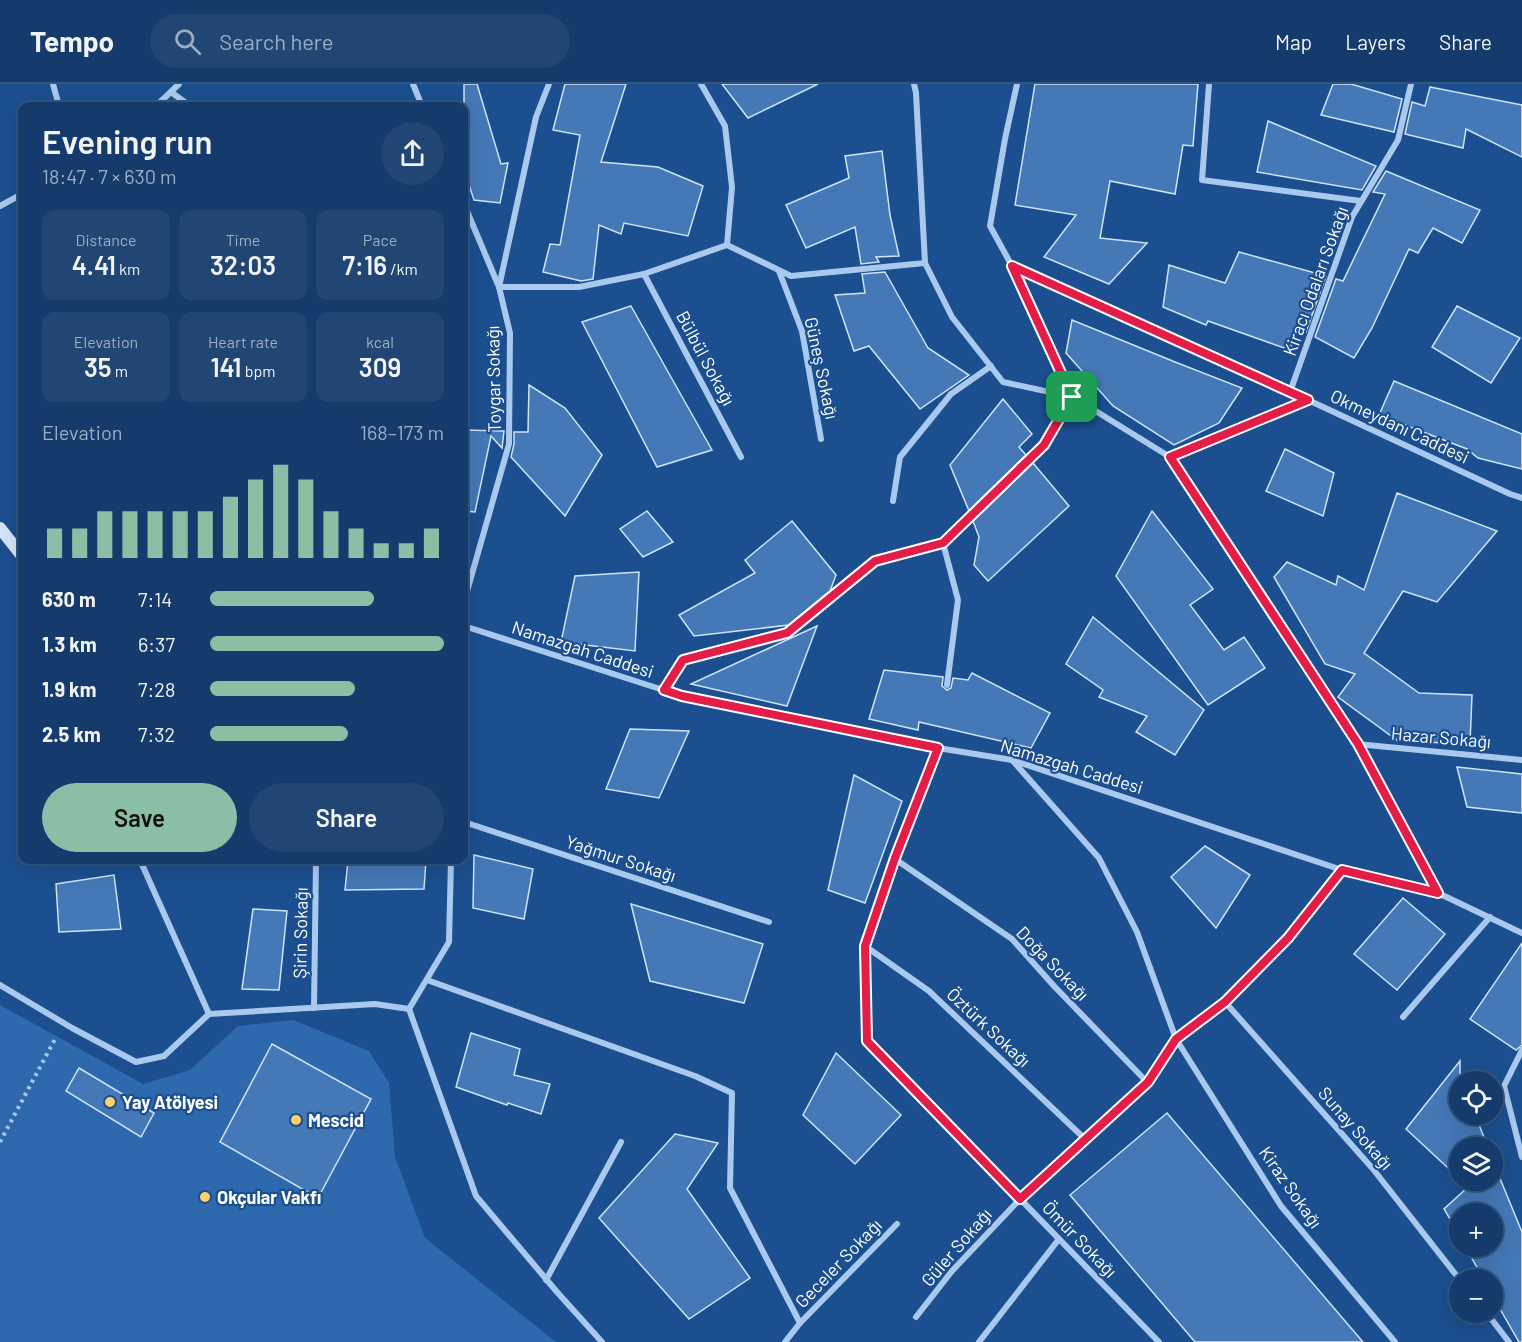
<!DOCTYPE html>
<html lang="en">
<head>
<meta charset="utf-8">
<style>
  :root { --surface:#143b6b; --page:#214673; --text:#f1f3f6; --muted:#9dadc1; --line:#33557e; --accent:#8abfa5 }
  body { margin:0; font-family:Barlow,sans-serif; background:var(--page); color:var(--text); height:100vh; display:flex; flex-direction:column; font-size:22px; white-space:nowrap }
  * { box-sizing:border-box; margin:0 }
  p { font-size:20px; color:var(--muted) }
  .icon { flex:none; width:33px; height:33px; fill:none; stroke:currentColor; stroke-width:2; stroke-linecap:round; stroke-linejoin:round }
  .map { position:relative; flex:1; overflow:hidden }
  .drawer { position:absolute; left:18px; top:18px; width:450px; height:762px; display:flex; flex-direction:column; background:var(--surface); border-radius:12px; box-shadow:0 6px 24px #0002,0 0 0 2px var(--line) }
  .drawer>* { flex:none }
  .controls { position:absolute; left:1449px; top:987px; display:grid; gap:12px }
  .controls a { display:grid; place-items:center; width:54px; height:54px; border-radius:50%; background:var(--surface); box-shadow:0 6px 24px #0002,0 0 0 2px var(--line); font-size:30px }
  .pin { position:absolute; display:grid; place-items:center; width:51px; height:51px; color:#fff; margin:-26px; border-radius:12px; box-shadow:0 3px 9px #0006 }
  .round { display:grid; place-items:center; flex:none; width:63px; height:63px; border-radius:32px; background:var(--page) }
  .overview { display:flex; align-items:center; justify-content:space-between; height:102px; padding:0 24px }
  h1 { font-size:33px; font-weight:600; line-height:45px }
  .metrics { display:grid; grid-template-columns:repeat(3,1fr); gap:9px; height:102px; padding:6px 24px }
  .metrics div { display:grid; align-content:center; border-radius:12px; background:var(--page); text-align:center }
  .metrics b { font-size:26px; font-weight:600 }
  .metrics small { font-size:16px; font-weight:400 }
  .metrics p { font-size:16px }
  .chart { height:168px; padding:12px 24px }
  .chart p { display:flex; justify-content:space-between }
  .chart svg { width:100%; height:108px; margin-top:6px; stroke:var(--accent); stroke-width:6 }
  .cta { display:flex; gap:12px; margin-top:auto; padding:12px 24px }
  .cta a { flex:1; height:69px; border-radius:36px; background:var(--accent); color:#111; font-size:24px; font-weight:600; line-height:69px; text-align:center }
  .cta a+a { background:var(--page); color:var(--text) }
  ul { padding:0 24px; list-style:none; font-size:20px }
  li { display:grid; grid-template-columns:96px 72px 1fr; align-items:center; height:45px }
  li i { height:15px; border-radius:8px; background:var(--accent) }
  header { display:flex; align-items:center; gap:36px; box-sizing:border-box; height:84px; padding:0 30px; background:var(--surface); border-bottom:2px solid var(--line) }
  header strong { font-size:28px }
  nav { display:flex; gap:33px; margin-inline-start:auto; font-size:21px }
  .search { width:420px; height:54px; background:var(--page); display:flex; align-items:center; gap:15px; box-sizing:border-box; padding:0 21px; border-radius:33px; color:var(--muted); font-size:22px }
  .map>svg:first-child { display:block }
  .green { fill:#2e69ad }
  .building { fill:#4478b7; stroke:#cfe3fa; stroke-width:1.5 }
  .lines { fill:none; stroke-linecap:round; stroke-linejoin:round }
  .path { stroke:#a9c9ee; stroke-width:4; stroke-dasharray:3 4.5; stroke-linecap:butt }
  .street { stroke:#a9c9ee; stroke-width:6 }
  .secondary { stroke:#d6e6fa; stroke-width:12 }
  .route-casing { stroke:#fff; stroke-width:12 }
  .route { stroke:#e11d48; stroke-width:8 }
  .poi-dot { fill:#ffd166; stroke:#1b4f8f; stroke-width:2 }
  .labels { text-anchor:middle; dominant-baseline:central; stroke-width:4.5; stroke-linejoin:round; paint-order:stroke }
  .street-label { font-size:18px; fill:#fff; stroke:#1b4f8f }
  .poi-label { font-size:18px; font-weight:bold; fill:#fff; stroke:#1b4f8f; text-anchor:start }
</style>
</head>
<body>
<header>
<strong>Tempo</strong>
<div class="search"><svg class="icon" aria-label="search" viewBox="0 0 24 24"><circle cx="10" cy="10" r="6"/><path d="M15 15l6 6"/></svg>Search here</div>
<nav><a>Map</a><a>Layers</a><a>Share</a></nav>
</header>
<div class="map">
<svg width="1522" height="1258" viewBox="0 0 1522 1258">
  <rect width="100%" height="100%" fill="#1b4f8f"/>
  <path class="green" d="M 0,921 L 143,1000 L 190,986 L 238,942 L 293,936 L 369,967 L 389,999 L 395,1073 L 425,1154 L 556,1258 L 0,1258 Z"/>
  <g class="building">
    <path d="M 464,0 L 477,0 L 501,80 L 508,79 L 500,119 L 474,116 L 464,86 Z"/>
    <path d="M 565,0 L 626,0 L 601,78 L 658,83 L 703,102 L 688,152 L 624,139 L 621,150 L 599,141 L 593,195 L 581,197 L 543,188 L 550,160 L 560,161 L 580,51 L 553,46 Z"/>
    <path d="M 722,0 L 818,0 L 748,34 Z"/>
    <path d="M 1035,0 L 1198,0 L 1193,62 L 1183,61 L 1175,110 L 1110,97 L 1100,154 L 1147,159 L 1109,200 L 1044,173 L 1076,131 L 1015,121 Z"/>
    <path d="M 1333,0 L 1351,0 L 1402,15 L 1394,48 L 1321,31 Z"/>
    <path d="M 1430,3 L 1522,21 L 1522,73 L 1466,45 L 1463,64 L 1405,50 L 1412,18 L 1425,22 Z"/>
    <path d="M 1268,37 L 1376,82 L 1362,106 L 1257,88 Z"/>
    <path d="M 882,67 L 890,131 L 899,172 L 876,173 L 879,178 L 861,180 L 855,143 L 806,164 L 786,121 L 849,94 L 845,72 Z"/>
    <path d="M 1386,87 L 1480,126 L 1462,159 L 1433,144 L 1418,169 L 1409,165 L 1372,244 L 1354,274 L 1315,253 L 1336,195 L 1343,197 L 1385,110 L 1373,108 Z"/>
    <path d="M 1239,168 L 1326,192 L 1306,248 L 1296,243 L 1290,266 L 1208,237 L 1206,241 L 1163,223 L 1169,181 L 1225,199 Z"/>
    <path d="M 885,188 L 928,264 L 969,291 L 920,325 L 869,262 L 854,267 L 835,211 L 865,209 L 862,190 Z"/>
    <path d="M 631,222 L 712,366 L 657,383 L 582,238 Z"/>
    <path d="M 1457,222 L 1520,254 L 1491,299 L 1432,263 Z"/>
    <path d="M 1072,236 L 1175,278 L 1242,304 L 1219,339 L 1174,361 L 1113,322 L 1066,269 Z"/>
    <path d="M 1394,297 L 1522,350 L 1522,385 L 1478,374 L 1467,365 L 1379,331 Z"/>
    <path d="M 529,301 L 565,324 L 602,371 L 565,432 L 511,373 L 514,360 L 514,348 L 528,348 Z"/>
    <path d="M 1003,315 L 1032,350 L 1019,363 L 1026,371 L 969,427 L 950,381 Z"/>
    <path d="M 464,346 L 504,347 L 502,364 L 491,352 L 475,428 L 464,427 Z"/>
    <path d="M 1285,365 L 1334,389 L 1323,432 L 1266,407 Z"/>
    <path d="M 1033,379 L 1069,422 L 988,497 L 974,481 L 979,453 L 973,437 Z"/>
    <path d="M 1397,409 L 1497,447 L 1437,518 L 1403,507 L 1364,569 L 1419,609 L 1472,611 L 1470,660 L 1398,657 L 1338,613 L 1355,590 L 1325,580 L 1274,493 L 1287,478 L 1336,501 L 1338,492 L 1364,506 Z"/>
    <path d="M 647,427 L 673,458 L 643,473 L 620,445 Z"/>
    <path d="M 1152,427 L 1213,505 L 1190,521 L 1224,566 L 1244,553 L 1265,584 L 1208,621 L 1116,492 Z"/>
    <path d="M 792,437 L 836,491 L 830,507 L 789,541 L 694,552 L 679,531 L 755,489 L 745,476 Z"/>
    <path d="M 639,488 L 635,567 L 561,558 L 575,492 Z"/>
    <path d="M 1093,533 L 1204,626 L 1175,671 L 1136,648 L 1147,632 L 1099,613 L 1103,606 L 1066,580 Z"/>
    <path d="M 817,542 L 787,622 L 691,600 Z"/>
    <path d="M 884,586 L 943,593 L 942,602 L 947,606 L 951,604 L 953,594 L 968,596 L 972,589 L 1050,629 L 1031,664 L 919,638 L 918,646 L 869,635 Z"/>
    <path d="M 630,645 L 689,647 L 659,714 L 606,705 Z"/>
    <path d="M 1457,683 L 1522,690 L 1522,729 L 1467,723 Z"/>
    <path d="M 854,691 L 902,717 L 865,819 L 828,806 Z"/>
    <path d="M 1205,762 L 1250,791 L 1216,844 L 1171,793 Z"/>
    <path d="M 474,771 L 533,785 L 524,835 L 473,824 Z"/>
    <path d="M 348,776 L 426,776 L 424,805 L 345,806 Z"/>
    <path d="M 114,791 L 121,845 L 59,848 L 56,800 Z"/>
    <path d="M 1403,814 L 1445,850 L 1397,906 L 1354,870 Z"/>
    <path d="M 631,820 L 763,860 L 744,919 L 650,897 Z"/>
    <path d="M 253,825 L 287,827 L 279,906 L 242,905 Z"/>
    <path d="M 1522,859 L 1522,961 L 1516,966 L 1470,935 Z"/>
    <path d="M 471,949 L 520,965 L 514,991 L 550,1000 L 541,1030 L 508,1019 L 507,1021 L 456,1003 Z"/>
    <path d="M 272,960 L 371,1015 L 318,1114 L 220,1058 Z"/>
    <path d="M 836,969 L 901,1031 L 855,1080 L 803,1031 Z"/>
    <path d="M 1460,977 L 1460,1030 L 1475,1030 L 1488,1064 L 1460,1064 L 1460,1095 L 1406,1045 Z"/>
    <path d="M 79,984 L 154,1029 L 141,1053 L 66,1007 Z"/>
    <path d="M 1167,1029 L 1363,1258 L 1195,1258 L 1070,1111 Z"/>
    <path d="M 675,1050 L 718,1059 L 687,1105 L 750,1194 L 689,1235 L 599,1134 Z"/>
    <path d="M 1492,1075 L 1522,1148 L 1522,1258 L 1519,1258 L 1492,1211 L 1492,1196 L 1484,1196 L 1465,1162 L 1492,1162 L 1492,1130 L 1460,1130 L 1460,1152 L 1444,1125 L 1468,1103 L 1461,1096 L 1492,1096 Z"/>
  </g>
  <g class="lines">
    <path class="path" d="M 0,1058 L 55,955"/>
    <g class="street">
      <path d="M 53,0 L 59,22"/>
      <path d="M 413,0 L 422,22"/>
      <path d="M 701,0 L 725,42 L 732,103 L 727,161"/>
      <path d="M 914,0 L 916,9 L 925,179 L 952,233 L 1003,298 L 1073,313 L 1170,373 L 1357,660 L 1438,809"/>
      <path d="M 1017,0 L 1005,55 L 990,142 L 1012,182 L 1308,316 L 1510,410 L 1522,414"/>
      <path d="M 1209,0 L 1202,96 L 1361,117"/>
      <path d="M 171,8 L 190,22"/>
      <path d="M 156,22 L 179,0"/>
      <path d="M 464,120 L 499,203 L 579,203 L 644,190 L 727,161 L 791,192 L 925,179"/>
      <path d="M 0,122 L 22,110"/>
      <path d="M 779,187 L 802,247 L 821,355"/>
      <path d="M 644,190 L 741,373"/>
      <path d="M 1290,308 L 1352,133 L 1398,56 L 1411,0"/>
      <path d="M 1170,373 L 1308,316"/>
      <path d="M 893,417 L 900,373 L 951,310 L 991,282"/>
      <path d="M 943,459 L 958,516 L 947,601"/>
      <path d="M 464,518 L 509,360 L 510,249 L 499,203 L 536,33 L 549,0"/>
      <path d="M 464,542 L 682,612 L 938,664 L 1012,676 L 1342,786 L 1438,809 L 1522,849"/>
      <path d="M 664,606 L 683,576 L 787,549 L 875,477 L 943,459 L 1044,361 L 1073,313 L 1012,182"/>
      <path d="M 1357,660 L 1522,676"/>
      <path d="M 938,664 L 895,775 L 865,862 L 867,957 L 1159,1258"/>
      <path d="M 1013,677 L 1099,774 L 1137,848 L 1176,955 L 1281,1122 L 1395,1258"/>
      <path d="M 464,738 L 769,838"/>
      <path d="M 895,775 L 1012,855 L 1054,902 L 1147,998"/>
      <path d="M 140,776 L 209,930 L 375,920 L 409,925 L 476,1112 L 557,1208 L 602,1258"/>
      <path d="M 865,862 L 929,907 L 1085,1055"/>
      <path d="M 427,896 L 695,992 L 732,1009 L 730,1104 L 800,1239 L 785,1258"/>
      <path d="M 0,901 L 72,944 L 136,978 L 164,972 L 209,930"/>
      <path d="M 1225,918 L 1373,1085 L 1460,1196"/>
      <path d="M 314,924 L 316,776"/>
      <path d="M 409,925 L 449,858 L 451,776"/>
      <path d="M 1403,933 L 1490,833"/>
      <path d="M 1522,966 L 1504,1002 L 1522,1073"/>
      <path d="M 546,1196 L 621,1058"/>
      <path d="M 1486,1228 L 1509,1258"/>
      <path d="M 916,1233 L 952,1187 L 1020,1115 L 1147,998 L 1176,955 L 1225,918 L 1288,854 L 1342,786"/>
      <path d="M 800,1239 L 897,1140"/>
      <path d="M 979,1258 L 1059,1155"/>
    </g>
    <path class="secondary" d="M 0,444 L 22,472"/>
  </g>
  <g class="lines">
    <g class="route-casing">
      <path id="route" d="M 1012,182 L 1308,316 L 1170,373 L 1358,660 L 1438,809 L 1342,786 L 1288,854 L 1225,918 L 1176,955 L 1148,998 L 1020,1115 L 867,957 L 865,862 L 895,774 L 938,664 L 682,612 L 664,606 L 683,576 L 787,549 L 875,477 L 943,459 L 1044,361 L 1072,313 Z"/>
    </g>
    <use href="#route" class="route"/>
  </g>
  <g class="poi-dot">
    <circle cx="110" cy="1018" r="6"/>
    <circle cx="296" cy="1036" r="6"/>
    <circle cx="205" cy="1113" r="6"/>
  </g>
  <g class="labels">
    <g class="street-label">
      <text transform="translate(1315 197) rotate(-70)">Kiracı Odaları Sokağı</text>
      <text transform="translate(706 274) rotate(62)">Bülbül Sokağı</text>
      <text transform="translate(822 284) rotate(78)">Güneş Sokağı</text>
      <text transform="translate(493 295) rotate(-91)">Toygar Sokağı</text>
      <text transform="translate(1400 342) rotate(25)">Okmeydanı Caddesi</text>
      <text transform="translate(583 565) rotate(18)">Namazgah Caddesi</text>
      <text transform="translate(1441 653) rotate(5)">Hazar Sokağı</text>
      <text transform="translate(1072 682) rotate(17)">Namazgah Caddesi</text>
      <text transform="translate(621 774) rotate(18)">Yağmur Sokağı</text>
      <text transform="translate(300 849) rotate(-89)">Şirin Sokağı</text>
      <text transform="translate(1053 879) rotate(46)">Doğa Sokağı</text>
      <text transform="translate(989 943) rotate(43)">Öztürk Sokağı</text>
      <text transform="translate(1356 1044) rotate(49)">Sunay Sokağı</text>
      <text transform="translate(1291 1103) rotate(55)">Kiraz Sokağı</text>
      <text transform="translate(1080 1155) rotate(46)">Ömür Sokağı</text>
      <text transform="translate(956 1163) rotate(-49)">Güler Sokağı</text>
      <text transform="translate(838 1179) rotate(-46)">Geceler Sokağı</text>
    </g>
    <g class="poi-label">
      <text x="122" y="1018">Yay Atölyesi</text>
      <text x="308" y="1036">Mescid</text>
      <text x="217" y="1113">Okçular Vakfı</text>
    </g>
  </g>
</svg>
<div class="controls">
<a><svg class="icon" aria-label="locate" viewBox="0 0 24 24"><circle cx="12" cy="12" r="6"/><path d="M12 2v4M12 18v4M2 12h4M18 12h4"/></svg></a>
<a><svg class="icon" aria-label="layers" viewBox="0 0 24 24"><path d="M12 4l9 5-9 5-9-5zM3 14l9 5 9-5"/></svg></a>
<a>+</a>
<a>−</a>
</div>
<div class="pin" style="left:1072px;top:313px;background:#1e9e55"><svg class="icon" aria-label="arrive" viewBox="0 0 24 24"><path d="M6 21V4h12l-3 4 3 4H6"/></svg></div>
<section class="drawer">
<div class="overview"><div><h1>Evening run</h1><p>18:47 · 7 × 630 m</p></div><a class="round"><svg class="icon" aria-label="share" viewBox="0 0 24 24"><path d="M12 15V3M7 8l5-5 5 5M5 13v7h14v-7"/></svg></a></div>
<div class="metrics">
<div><p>Distance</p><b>4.41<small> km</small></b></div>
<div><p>Time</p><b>32:03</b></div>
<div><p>Pace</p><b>7:16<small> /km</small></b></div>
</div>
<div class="metrics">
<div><p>Elevation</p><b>35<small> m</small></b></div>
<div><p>Heart rate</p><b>141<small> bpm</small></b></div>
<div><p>kcal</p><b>309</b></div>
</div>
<div class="chart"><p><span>Elevation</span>168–173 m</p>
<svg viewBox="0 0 160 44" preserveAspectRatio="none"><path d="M5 44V32M15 44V32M25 44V25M35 44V25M45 44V25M55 44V25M65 44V25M75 44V19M85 44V12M95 44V6M105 44V12M115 44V25M125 44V32M135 44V38M145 44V38M155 44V32"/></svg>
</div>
<ul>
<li><b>630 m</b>7:14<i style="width:70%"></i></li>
<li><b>1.3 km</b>6:37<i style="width:100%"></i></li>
<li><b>1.9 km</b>7:28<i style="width:62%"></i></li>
<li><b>2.5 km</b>7:32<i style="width:59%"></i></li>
</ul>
<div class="cta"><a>Save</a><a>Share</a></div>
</section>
</div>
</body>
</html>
